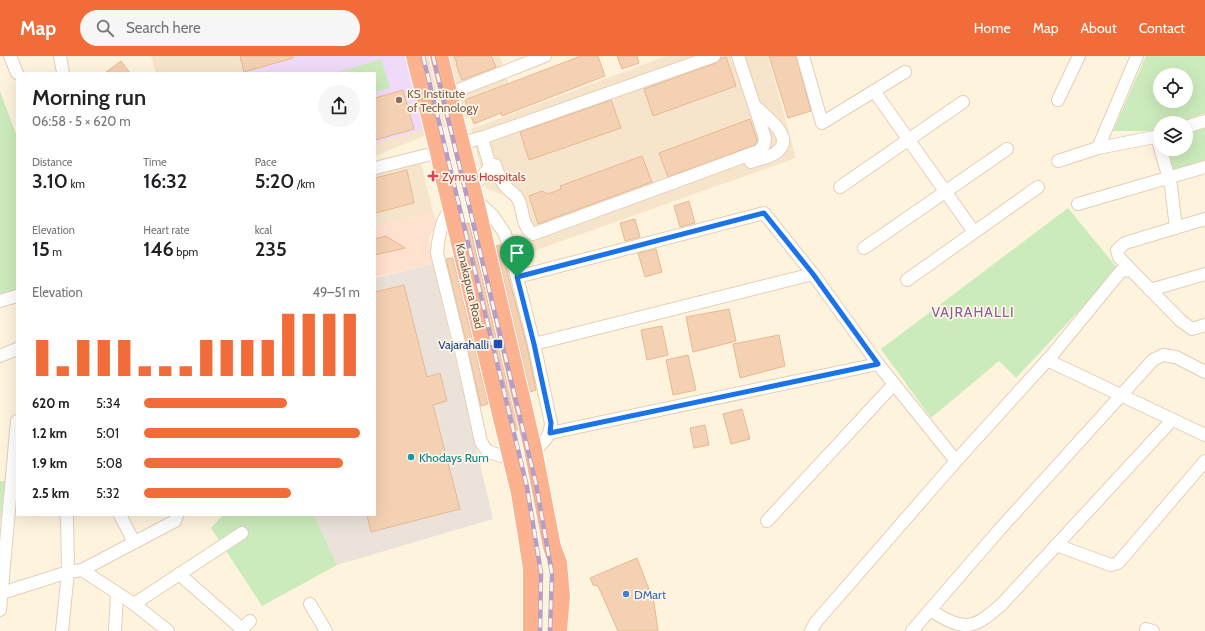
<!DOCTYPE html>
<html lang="en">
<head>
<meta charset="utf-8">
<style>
  :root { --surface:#fff; --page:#f6f6f6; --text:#202124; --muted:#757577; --accent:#f16c39 }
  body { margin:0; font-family:Cabin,sans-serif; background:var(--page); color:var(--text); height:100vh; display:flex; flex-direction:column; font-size:15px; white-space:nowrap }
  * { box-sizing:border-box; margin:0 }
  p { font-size:13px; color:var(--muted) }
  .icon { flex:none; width:22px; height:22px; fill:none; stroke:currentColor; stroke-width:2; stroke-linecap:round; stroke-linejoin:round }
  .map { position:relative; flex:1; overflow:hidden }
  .details { position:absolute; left:16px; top:16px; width:360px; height:444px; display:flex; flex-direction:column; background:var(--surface); border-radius:0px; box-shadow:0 4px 16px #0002 }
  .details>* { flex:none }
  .fabs { position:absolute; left:1153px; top:12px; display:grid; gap:8px }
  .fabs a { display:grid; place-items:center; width:40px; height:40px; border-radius:50%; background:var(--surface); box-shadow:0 4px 16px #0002; font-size:20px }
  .pin { position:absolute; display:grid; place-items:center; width:34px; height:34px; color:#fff; margin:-41px -17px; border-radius:50% 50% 50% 0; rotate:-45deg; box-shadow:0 0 4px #0007 }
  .pin .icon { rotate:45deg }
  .round { display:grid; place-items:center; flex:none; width:42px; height:42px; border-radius:21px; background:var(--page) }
  .headline { display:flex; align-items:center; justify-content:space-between; height:68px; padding:0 16px }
  h1 { font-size:22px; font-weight:600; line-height:30px }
  .figures { display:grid; grid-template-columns:repeat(3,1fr); gap:6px; height:68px; padding:4px 16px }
  .figures div { display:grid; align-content:center }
  .figures b { font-size:20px; font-weight:600 }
  .figures small { font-size:11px; font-weight:400 }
  .figures p { font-size:11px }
  .chart { height:112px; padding:8px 16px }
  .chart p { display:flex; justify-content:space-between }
  .chart svg { width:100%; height:72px; margin-top:4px; stroke:var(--accent); stroke-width:6 }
  ul { padding:0 16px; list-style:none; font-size:13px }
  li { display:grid; grid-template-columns:64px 48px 1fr; align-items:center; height:30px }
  li i { height:10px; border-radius:5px; background:var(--accent) }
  header { display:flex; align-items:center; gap:24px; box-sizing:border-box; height:56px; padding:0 20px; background:var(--accent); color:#fff }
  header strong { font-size:19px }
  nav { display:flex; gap:22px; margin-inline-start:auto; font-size:14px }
  .search { width:280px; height:36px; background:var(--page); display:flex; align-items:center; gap:10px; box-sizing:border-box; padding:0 14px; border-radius:22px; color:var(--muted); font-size:15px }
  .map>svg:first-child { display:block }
  .residential { fill:#f6e5cb }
  .commercial { fill:#ffe1d0 }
  .industrial { fill:#ebe3da }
  .education { fill:#f0daf9 }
  .green { fill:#ccebbc; fill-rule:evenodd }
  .building { fill:#f5d1b3; stroke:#e8b893 }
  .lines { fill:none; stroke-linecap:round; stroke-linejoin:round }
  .minor-casing { stroke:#e2cfb9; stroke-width:14 }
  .highway-casing { stroke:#fff; stroke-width:20 }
  .minor { stroke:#fff; stroke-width:12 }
  .highway { stroke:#fdb28f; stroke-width:18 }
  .rail-casing { stroke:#b59dc6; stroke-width:4.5 }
  .rail { stroke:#fff6e5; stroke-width:3; stroke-dasharray:9; stroke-linecap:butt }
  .route-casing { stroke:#fff; stroke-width:8 }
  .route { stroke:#1a73e8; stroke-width:5 }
  .education-dot { fill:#8d6e63; stroke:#fff6e5; stroke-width:1.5 }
  .health-dot { fill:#e0444e; stroke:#fff6e5; stroke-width:1.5 }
  .transit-dot { fill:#1a4fb4; stroke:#fff6e5; stroke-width:1.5 }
  .culture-dot { fill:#0f9aa8; stroke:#fff6e5; stroke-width:1.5 }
  .shop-dot { fill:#3f7fe0; stroke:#fff6e5; stroke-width:1.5 }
  .labels { text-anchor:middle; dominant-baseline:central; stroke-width:3.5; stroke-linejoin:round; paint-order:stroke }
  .education-label { font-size:12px; fill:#785e54; stroke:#fff6e5; text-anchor:start }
  .health-label { font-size:12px; fill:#be3a42; stroke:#fff6e5; text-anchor:start }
  .street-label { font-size:12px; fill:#745845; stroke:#fff6e5 }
  .transit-label { font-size:12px; fill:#164399; stroke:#fff6e5; text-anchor:end }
  .culture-label { font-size:12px; fill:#0d838f; stroke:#fff6e5; text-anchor:start }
  .shop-label { font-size:12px; fill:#366cbe; stroke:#fff6e5; text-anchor:start }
  .quarter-label { font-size:14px; letter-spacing:1px; fill:#885f98; stroke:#fff6e5 }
</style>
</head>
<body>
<header>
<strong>Map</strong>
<div class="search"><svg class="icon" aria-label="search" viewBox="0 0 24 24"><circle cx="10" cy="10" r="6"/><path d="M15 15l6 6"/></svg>Search here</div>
<nav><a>Home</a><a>Map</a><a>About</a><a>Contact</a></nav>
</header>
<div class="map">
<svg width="1205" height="575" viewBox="0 0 1205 575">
  <rect width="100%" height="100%" fill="#fef3dd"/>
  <g class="residential">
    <path d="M 151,0 L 500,0 L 514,43 L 375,100 L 375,17 L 156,17 Z"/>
    <path d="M 666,0 L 768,0 L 796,102 L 531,196 L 513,143 L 486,132 L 471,73 Z"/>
    <path d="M 419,99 L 433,156 L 375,171 L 375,108 Z"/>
  </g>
  <path class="commercial" d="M 433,156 L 437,167 L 429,182 L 433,208 L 375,221 L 375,171 Z"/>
  <path class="industrial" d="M 433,208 L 493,463 L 337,509 L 314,459 L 375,459 L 375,222 Z"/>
  <path class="education" d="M 296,0 L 412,0 L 431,71 L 375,87 L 375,17 L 235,17 Z"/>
  <g class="green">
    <path d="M 1146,0 L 1205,0 L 1205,57 L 1177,67 L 1160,67 L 1160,73 L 1154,75 L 1113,75 ZM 1160,19 L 1186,19 L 1186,45 L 1160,45 Z"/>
    <path d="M 381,3 L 390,32 L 375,36 L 375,17 L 335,17 Z"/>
    <path d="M 0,35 L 17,81 L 17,233 L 0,241 Z"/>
    <path d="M 1205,69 L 1205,107 L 1173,117 L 1165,93 L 1186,93 L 1186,75 Z"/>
    <path d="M 1068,152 L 1118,213 L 1016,322 L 999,305 L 931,362 L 881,293 Z"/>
    <path d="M 0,425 L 5,425 L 0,468 Z"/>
    <path d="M 223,459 L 314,459 L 337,509 L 262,550 L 211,472 Z"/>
  </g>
  <g class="building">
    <path d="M 240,0 L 293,0 L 293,2 L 244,16 Z"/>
    <path d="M 454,0 L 491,0 L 496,11 L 462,24 L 456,8 L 457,7 Z"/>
    <path d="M 581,0 L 598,0 L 605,20 L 502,60 L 501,57 L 474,68 L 465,44 Z"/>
    <path d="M 617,0 L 637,0 L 639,7 L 622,13 Z"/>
    <path d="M 769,0 L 796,0 L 811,55 L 788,62 Z"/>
    <path d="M 726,1 L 736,30 L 653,60 L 644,33 L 716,7 L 720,3 Z"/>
    <path d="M 121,5 L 130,17 L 105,17 Z"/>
    <path d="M 403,34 L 414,73 L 375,84 L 375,42 Z"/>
    <path d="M 611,44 L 621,72 L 529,104 L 520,76 Z"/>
    <path d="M 750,63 L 757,84 L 755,89 L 668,121 L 659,97 Z"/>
    <path d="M 642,100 L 652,126 L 538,168 L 529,140 L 542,135 L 548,138 L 561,133 L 560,130 Z"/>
    <path d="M 407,114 L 414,147 L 375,157 L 375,122 Z"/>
    <path d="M 689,145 L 695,167 L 680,171 L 674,150 Z"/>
    <path d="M 635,163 L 640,181 L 625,185 L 620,167 Z"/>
    <path d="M 469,167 L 518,373 L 516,374 L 466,168 Z"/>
    <path d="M 386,180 L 405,192 L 375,199 L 375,183 Z"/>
    <path d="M 500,189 L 527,290 L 536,334 L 530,336 L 496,190 Z"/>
    <path d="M 656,193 L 662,216 L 645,221 L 638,197 Z"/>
    <path d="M 453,202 L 488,348 L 481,350 L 446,203 Z"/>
    <path d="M 404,229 L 427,321 L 440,317 L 447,345 L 433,349 L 460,453 L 371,476 L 367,459 L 375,459 L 375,236 Z"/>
    <path d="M 729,253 L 736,285 L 693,296 L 686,261 Z"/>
    <path d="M 662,270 L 668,299 L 647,304 L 641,274 Z"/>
    <path d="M 779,279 L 785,310 L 740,322 L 733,288 Z"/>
    <path d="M 688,299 L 696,334 L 673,339 L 666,304 Z"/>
    <path d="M 742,353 L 750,383 L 731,388 L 723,358 Z"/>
    <path d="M 705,369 L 709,389 L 694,392 L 690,372 Z"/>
    <path d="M 637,502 L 654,546 L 658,575 L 618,575 L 598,530 L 593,529 L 590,522 Z"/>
  </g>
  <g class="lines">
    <g class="minor-casing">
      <g id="minor">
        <path d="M 10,0 L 17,17"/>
        <path d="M 60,0 L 63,17"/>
        <path d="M 803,0 L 822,67 L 905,16"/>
        <path d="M 874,35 L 974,176"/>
        <path d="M 448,38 L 545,0"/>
        <path d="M 1058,44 L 1079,0"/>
        <path d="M 1186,71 L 1205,65"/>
        <path d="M 1157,81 L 1171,130 L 1176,172"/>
        <path d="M 482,82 L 490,111"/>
        <path d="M 460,88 L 487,80 L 714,0"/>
        <path d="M 1098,92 L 1137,0"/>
        <path d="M 1058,105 L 1098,92 L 1160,80"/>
        <path d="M 751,106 C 759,103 770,101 777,96 C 796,81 765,60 755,50"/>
        <path d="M 375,112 L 439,96"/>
        <path d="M 840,131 L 963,46"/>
        <path d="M 472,132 L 490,111 L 495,109 C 498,118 500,125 507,132 C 510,135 516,139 518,143 C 524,154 521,170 533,178 L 759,95 L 764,89 L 765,82 L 738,0"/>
        <path d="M 1078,148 L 1205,111"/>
        <path d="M 476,149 L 481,149 L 493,160 L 505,178 L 517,221 L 534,288 L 551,367 C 550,379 544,389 533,393"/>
        <path d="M 452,154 C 441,160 438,185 437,197 L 462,299 L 481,386 L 487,395 L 501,400 L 511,399"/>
        <path d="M 864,192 L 1007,93"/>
        <path d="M 1131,214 L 1119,201 L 1117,194 L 1125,187 L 1205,163"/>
        <path d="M 517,221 L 764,157 L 813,218 L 878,308 L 956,405"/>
        <path d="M 907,224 L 1038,131"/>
        <path d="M 1150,234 L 1205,218"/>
        <path d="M 0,245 L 17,240"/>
        <path d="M 534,288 L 813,218"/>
        <path d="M 0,300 L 17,293"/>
        <path d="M 1047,304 L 1205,379"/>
        <path d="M 550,377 L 878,308"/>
        <path d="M 120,459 L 134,486"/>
        <path d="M 767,465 L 894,328"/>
        <path d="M 1056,489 L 1111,509 L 1118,507 L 1205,405"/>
        <path d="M 82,514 L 175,465 L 177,459"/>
        <path d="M 179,518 L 242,573"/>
        <path d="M 2,537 L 68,516 L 82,514 L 134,548 L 168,575"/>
        <path d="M 134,548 L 242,477"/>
        <path d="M 310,548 L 326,575"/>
        <path d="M 0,554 L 17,365"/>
        <path d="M 930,554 C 964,575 972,575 1002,548 L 1172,364"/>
        <path d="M 1146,573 L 1153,575"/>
        <path d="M 62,575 L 68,516 L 67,461 L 66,459"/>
        <path d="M 115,575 L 117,538"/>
        <path d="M 240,575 L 250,565"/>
        <path d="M 811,575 L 816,566 L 956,405 L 1052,299 L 1121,215 L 1131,214 L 1181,265 L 1192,273 L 1205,269"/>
        <path d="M 912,575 L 1000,473 L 1153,304 L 1163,299 L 1176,301 L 1205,316"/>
      </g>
    </g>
    <g class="highway-casing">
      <g id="highway">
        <path d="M 415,0 L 439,96 L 443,116 L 520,437 L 532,512 L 532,575"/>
        <path d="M 439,0 L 476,149 L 533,393 L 552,491 L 558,507 L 561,541 L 558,575"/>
      </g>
    </g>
    <use href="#minor" class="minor"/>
    <use href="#highway" class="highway"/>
    <g class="rail-casing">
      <g id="rail">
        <path d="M 423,0 L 527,431 L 541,517 L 540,575"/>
        <path d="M 433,0 L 536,428 L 552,518 L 550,575"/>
      </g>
    </g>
    <use href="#rail" class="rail"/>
  </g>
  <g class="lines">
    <g class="route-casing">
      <path id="route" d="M 764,157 L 813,218 L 878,308 L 550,377 L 551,367 L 534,288 L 517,221 Z"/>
    </g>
    <use href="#route" class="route"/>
  </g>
  <circle class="education-dot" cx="399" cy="44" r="4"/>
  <path class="health-dot" d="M431 114h4v4h4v4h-4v4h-4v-4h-4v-4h4z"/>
  <rect class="transit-dot" x="493" y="283" width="10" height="10" rx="2"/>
  <circle class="culture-dot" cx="411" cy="401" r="4"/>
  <circle class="shop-dot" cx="626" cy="538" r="4"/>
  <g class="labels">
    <g class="education-label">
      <text x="407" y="37">KS Institute<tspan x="407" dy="14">of Technology</tspan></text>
    </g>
    <g class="health-label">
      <text x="442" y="120">Zymus Hospitals</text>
    </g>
    <g class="street-label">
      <text transform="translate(470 230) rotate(77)">Kanakapura Road</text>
    </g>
    <g class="transit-label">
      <text x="489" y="288">Vajarahalli</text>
    </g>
    <g class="culture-label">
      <text x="419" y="401">Khodays Rum</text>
    </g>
    <g class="shop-label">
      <text x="634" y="538">DMart</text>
    </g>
    <g class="quarter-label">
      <text x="973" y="256">VAJRAHALLI</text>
    </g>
  </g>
</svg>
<div class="fabs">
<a><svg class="icon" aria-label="locate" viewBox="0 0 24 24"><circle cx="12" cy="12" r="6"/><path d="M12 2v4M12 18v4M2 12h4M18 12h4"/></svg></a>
<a><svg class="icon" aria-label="layers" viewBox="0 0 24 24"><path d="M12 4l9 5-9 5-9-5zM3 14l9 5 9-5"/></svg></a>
</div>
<div class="pin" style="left:517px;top:221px;background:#1e9e55"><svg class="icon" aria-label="arrive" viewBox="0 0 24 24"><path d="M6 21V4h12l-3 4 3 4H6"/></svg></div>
<section class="details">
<div class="headline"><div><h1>Morning run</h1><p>06:58 · 5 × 620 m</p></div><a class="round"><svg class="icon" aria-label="share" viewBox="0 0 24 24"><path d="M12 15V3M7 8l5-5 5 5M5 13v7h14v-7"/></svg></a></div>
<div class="figures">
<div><p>Distance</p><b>3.10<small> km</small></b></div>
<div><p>Time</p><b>16:32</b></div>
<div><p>Pace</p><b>5:20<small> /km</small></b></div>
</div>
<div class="figures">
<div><p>Elevation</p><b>15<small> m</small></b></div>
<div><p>Heart rate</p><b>146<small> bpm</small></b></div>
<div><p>kcal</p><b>235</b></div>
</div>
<div class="chart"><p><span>Elevation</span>49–51 m</p>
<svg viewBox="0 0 160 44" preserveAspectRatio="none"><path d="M5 44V22M15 44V38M25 44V22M35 44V22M45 44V22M55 44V38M65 44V38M75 44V38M85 44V22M95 44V22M105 44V22M115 44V22M125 44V6M135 44V6M145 44V6M155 44V6"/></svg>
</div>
<ul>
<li><b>620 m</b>5:34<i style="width:66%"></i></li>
<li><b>1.2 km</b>5:01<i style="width:100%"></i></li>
<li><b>1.9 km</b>5:08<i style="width:92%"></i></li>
<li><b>2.5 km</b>5:32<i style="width:68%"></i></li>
</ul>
</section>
</div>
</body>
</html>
